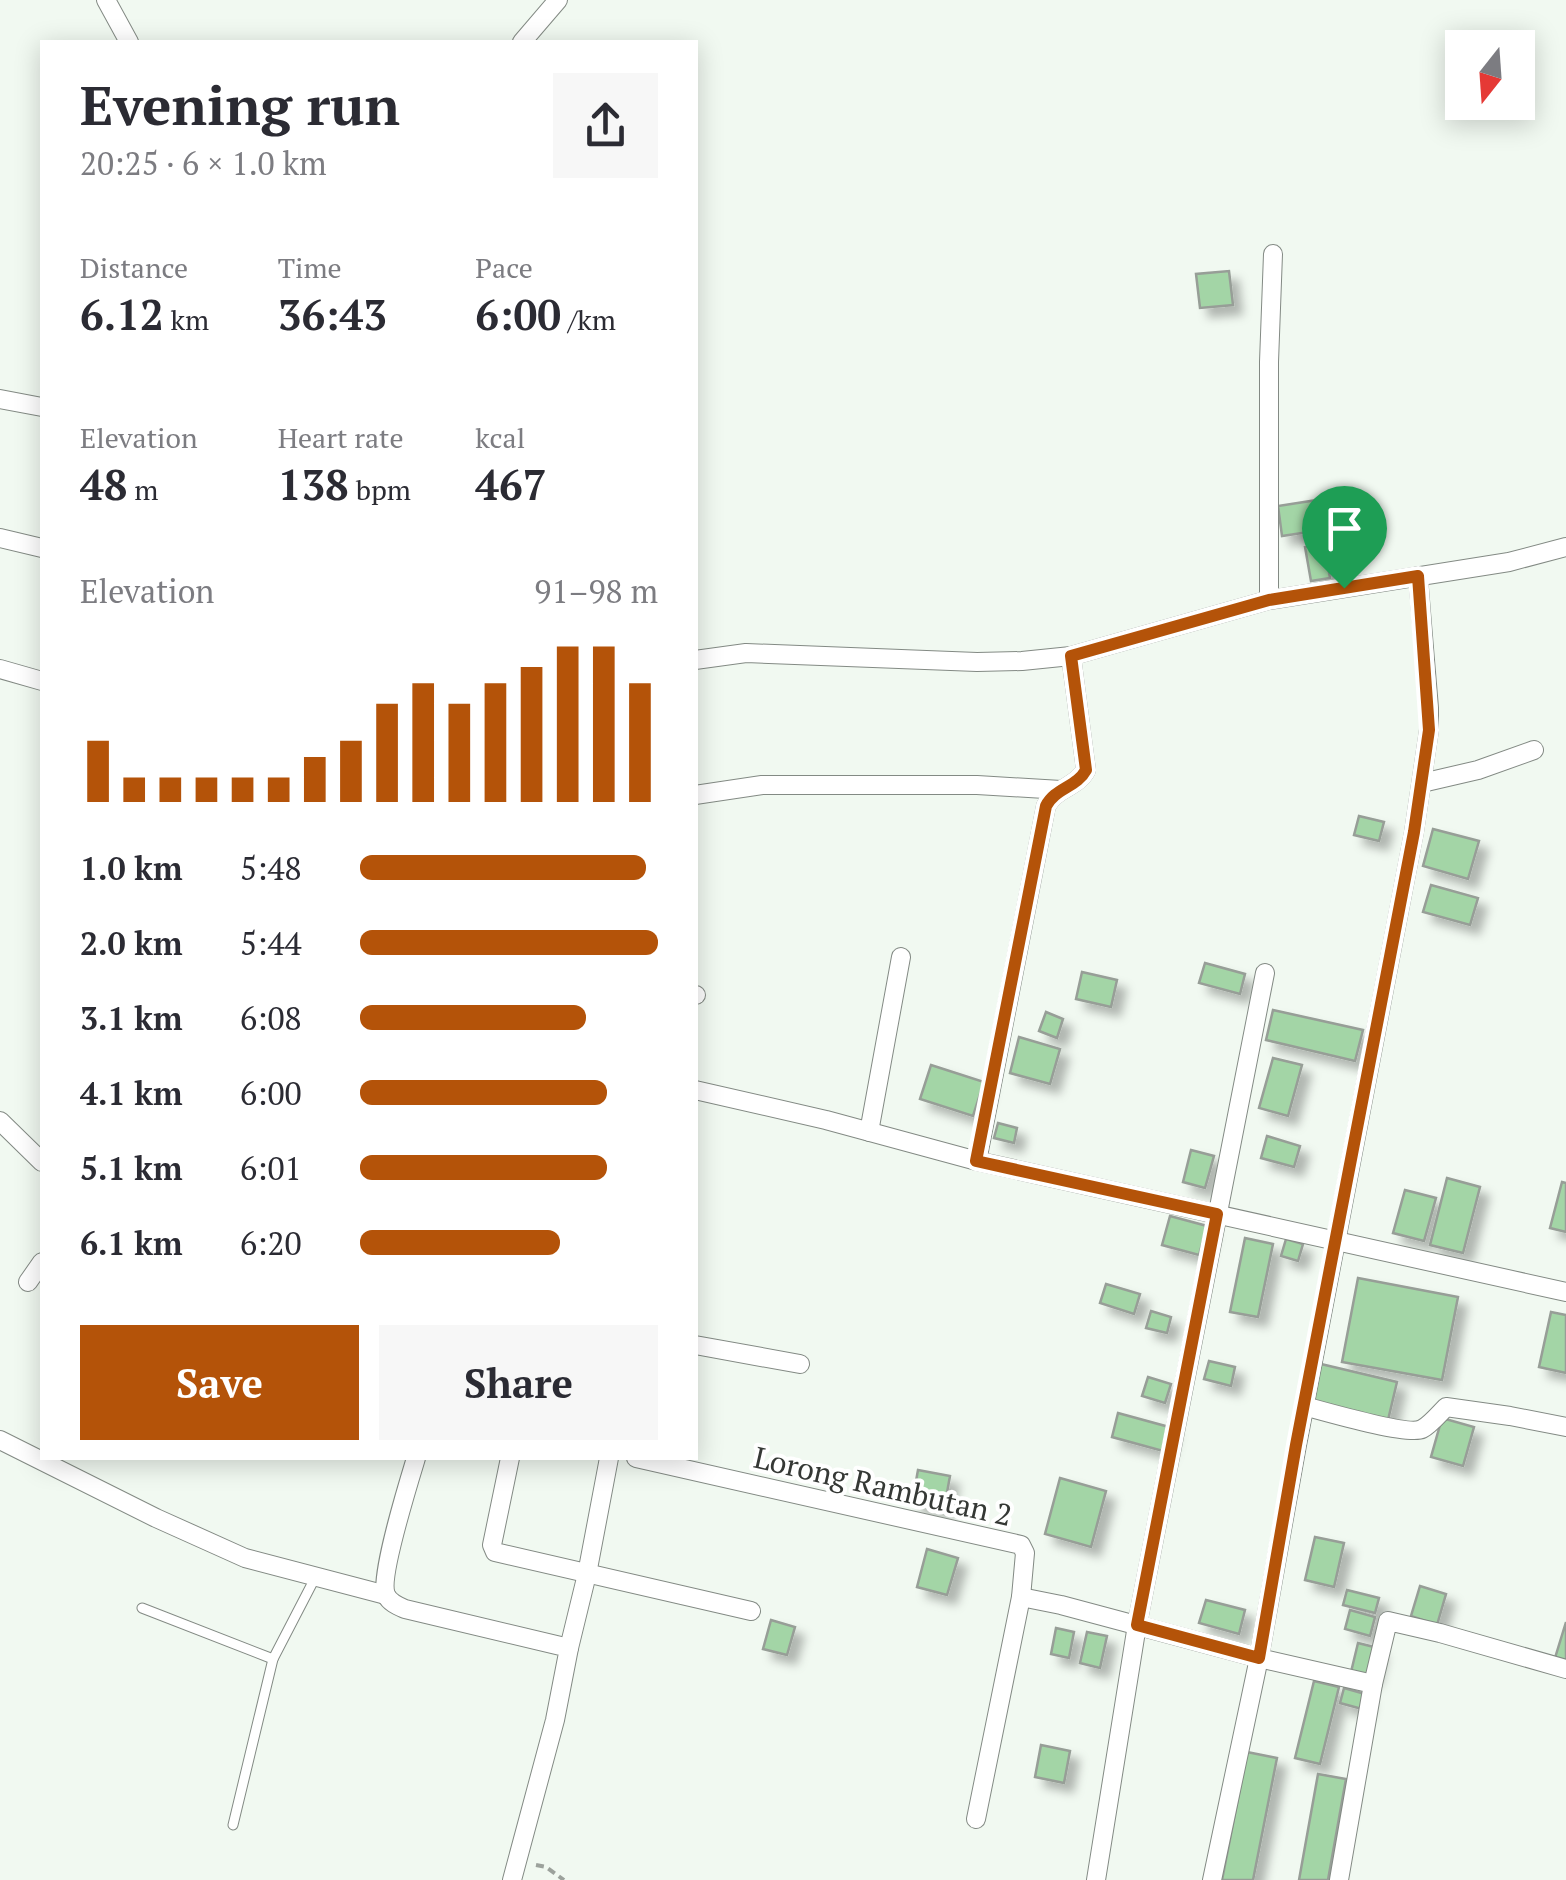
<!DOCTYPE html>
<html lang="en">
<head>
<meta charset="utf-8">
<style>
  :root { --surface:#fff; --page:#f7f7f7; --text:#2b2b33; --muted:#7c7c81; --accent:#b45309 }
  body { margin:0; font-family:"PT Serif",serif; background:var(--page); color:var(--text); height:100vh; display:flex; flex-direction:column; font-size:38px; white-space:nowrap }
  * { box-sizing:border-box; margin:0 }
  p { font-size:32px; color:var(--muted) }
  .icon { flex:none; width:55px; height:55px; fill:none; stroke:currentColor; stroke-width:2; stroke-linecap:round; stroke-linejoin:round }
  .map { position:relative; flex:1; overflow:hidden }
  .panel { position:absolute; left:40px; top:40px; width:658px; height:1420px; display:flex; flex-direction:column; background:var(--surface); border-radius:0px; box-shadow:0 5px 25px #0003 }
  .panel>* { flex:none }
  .needle { width:65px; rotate:197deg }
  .fabs { position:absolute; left:1445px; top:30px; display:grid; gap:20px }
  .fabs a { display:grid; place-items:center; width:90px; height:90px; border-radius:0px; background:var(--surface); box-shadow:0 5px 25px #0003; font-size:50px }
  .pin { position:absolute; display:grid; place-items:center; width:85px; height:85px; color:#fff; margin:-102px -42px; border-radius:50% 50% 50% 0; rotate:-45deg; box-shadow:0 0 10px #0007 }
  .pin .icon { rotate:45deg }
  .round { display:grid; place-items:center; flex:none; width:105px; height:105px; border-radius:0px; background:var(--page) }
  .overview { display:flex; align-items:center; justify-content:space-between; height:170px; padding:0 40px }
  h1 { font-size:55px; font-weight:600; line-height:75px }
  .metrics { display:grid; grid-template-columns:repeat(3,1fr); gap:15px; height:170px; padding:10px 40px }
  .metrics div { display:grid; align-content:center }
  .metrics b { font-size:42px; font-weight:600 }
  .metrics small { font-size:28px; font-weight:400 }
  .metrics p { font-size:28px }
  .chart { height:280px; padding:20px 40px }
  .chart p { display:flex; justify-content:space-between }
  .chart svg { width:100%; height:180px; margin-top:10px; stroke:var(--accent); stroke-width:6 }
  .primary-button { display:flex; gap:20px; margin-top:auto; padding:20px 40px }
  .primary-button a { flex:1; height:115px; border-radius:0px; background:var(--accent); color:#fff; font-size:40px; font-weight:600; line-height:115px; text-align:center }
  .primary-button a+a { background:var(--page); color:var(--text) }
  ul { padding:0 40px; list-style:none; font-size:32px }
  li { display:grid; grid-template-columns:160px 120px 1fr; align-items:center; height:75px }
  li i { height:25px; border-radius:12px; background:var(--accent) }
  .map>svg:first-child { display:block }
  .building { fill:#a3d5a6; stroke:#979e97; stroke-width:2.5; filter:url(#shadow) }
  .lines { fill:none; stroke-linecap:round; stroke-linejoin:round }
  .service-casing { stroke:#838a84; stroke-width:11 }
  .minor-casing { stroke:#838a84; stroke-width:20 }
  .path { stroke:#9ca29c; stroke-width:4; stroke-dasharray:8 5; stroke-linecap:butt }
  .service { stroke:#fff; stroke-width:9 }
  .minor { stroke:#fff; stroke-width:18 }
  .route-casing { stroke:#fff; stroke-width:20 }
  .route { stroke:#b45309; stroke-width:12 }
  .labels { text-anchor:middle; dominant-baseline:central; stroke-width:8; stroke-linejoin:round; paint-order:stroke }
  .street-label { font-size:30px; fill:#353835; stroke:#fff }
</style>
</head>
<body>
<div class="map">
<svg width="1566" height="1880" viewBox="0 0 1566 1880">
  <defs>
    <filter id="shadow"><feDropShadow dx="9" dy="9" stdDeviation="5" flood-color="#0004"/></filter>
  </defs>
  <rect width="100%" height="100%" fill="#f1f9f1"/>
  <g class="building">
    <path d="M 1229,271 L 1233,305 L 1200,308 L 1196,274 Z"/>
    <path d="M 1317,500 L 1322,530 L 1282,536 L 1278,506 Z"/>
    <path d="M 1324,544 L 1330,578 L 1311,581 L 1305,547 Z"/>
    <path d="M 1359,816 L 1384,822 L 1379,841 L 1354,835 Z"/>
    <path d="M 1433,829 L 1479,841 L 1468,879 L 1423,866 Z"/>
    <path d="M 1431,885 L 1478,898 L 1470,925 L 1423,912 Z"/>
    <path d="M 1205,963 L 1245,974 L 1240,994 L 1199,983 Z"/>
    <path d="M 1082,972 L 1117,980 L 1111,1007 L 1076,999 Z"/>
    <path d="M 1273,1010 L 1363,1030 L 1355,1061 L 1266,1040 Z"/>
    <path d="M 1046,1012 L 1063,1019 L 1057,1038 L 1039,1031 Z"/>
    <path d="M 1019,1037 L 1060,1049 L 1050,1084 L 1010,1073 Z"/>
    <path d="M 1273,1058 L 1302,1065 L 1288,1116 L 1259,1108 Z"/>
    <path d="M 931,1065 L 984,1082 L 973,1116 L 920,1099 Z"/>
    <path d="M 998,1123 L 1017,1128 L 1014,1143 L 994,1138 Z"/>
    <path d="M 1267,1136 L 1300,1146 L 1294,1167 L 1261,1158 Z"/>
    <path d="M 1191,1150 L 1214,1156 L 1205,1188 L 1183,1182 Z"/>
    <path d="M 1447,1178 L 1480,1187 L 1463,1253 L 1430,1245 Z"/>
    <path d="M 1562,1182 L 1566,1183 L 1566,1232 L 1550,1228 Z"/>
    <path d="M 1405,1190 L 1436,1198 L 1424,1241 L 1393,1233 Z"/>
    <path d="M 1170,1216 L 1207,1226 L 1199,1255 L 1162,1245 Z"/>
    <path d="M 1245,1238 L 1273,1244 L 1258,1317 L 1230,1312 Z"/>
    <path d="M 1286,1239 L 1303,1244 L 1298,1261 L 1281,1256 Z"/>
    <path d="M 1358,1278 L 1458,1297 L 1442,1380 L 1342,1362 Z"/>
    <path d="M 1106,1284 L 1140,1294 L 1134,1314 L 1100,1303 Z"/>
    <path d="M 1151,1311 L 1171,1317 L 1167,1333 L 1146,1328 Z"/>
    <path d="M 1551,1312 L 1566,1315 L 1566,1373 L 1539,1367 Z"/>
    <path d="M 1209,1361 L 1235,1367 L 1231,1386 L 1204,1379 Z"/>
    <path d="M 1321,1364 L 1397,1382 L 1388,1420 L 1312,1402 Z"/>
    <path d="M 1148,1377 L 1171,1384 L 1165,1403 L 1142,1396 Z"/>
    <path d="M 1118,1413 L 1169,1427 L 1163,1451 L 1112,1437 Z"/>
    <path d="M 1442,1418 L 1474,1427 L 1463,1466 L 1431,1457 Z"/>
    <path d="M 918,1470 L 950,1476 L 944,1509 L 912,1503 Z"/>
    <path d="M 1060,1478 L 1106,1491 L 1091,1547 L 1045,1534 Z"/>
    <path d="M 1315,1537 L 1344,1543 L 1334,1587 L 1305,1580 Z"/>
    <path d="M 927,1549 L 958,1558 L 947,1595 L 917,1587 Z"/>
    <path d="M 1420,1586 L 1446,1594 L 1437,1625 L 1411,1616 Z"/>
    <path d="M 1347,1590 L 1379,1598 L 1375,1613 L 1343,1605 Z"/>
    <path d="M 1206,1600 L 1245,1610 L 1239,1634 L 1199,1623 Z"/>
    <path d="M 1350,1610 L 1375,1617 L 1370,1636 L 1345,1629 Z"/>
    <path d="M 771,1620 L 795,1627 L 787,1655 L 763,1649 Z"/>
    <path d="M 1566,1622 L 1566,1662 L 1555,1658 Z"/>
    <path d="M 1056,1628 L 1074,1632 L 1069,1658 L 1051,1654 Z"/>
    <path d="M 1087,1632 L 1107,1636 L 1100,1668 L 1080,1663 Z"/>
    <path d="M 1358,1643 L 1378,1648 L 1371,1677 L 1351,1672 Z"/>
    <path d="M 1314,1681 L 1339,1687 L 1320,1764 L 1295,1758 Z"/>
    <path d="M 1344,1688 L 1365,1694 L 1362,1709 L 1340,1703 Z"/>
    <path d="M 1041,1745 L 1070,1751 L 1064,1783 L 1035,1777 Z"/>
    <path d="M 1247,1752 L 1277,1758 L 1253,1880 L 1222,1880 Z"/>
    <path d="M 1318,1774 L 1346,1779 L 1328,1880 L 1299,1880 Z"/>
  </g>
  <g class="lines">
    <g class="service-casing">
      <g id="service">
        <path d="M 142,1608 L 273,1659"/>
        <path d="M 233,1825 L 273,1659 L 315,1578"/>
      </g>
    </g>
    <g class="minor-casing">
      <g id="minor">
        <path d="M 106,0 L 129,42"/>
        <path d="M 522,42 L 558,0"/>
        <path d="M 0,399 L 42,407"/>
        <path d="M 0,538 L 42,548"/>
        <path d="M 1269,600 L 1269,362 L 1273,254"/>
        <path d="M 695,660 L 746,653 L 977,662 L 1022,661 L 1071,656 L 1269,600 L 1509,562 L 1566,547"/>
        <path d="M 0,669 L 42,681"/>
        <path d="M 1422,783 L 1478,770 L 1534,750"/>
        <path d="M 695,795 L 762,785 L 977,785 L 1061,790"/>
        <path d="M 695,995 L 696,995"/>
        <path d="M 695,1090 L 826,1120 L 977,1161 L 1566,1292"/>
        <path d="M 0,1121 L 42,1162"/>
        <path d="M 869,1132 L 901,957"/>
        <path d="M 977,1161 L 1046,806 C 1055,788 1077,787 1086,770 L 1071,656"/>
        <path d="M 28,1282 L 42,1262"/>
        <path d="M 695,1345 L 800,1364"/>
        <path d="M 1304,1406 C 1323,1411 1408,1436 1422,1429 C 1430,1425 1439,1414 1446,1407 L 1510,1416 L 1566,1427"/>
        <path d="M 0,1440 L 156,1518 L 245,1558 L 386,1595"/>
        <path d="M 416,1458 C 409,1481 379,1578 386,1595 C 390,1603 398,1606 405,1609 L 569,1648 L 555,1720 L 512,1880"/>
        <path d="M 510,1458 L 492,1545 L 495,1552 L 751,1611"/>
        <path d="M 636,1458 L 1021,1545 L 1025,1553 L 1021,1597 L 976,1819"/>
        <path d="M 1021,1597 L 1061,1605 L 1259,1658 L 1373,1684 L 1339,1880"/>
        <path d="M 569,1648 L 587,1574 L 609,1458"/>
        <path d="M 1373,1684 L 1388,1621 L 1440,1633 L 1566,1669"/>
        <path d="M 1096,1880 L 1137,1625 L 1265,973"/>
        <path d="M 1212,1880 L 1259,1658 L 1297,1445 L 1414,832 L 1429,730 L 1429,708 L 1418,576"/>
      </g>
    </g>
    <path class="path" d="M 536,1865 L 546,1867 L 564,1880"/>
    <use href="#service" class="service"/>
    <use href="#minor" class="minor"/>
  </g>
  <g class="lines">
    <g class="route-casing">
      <path id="route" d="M 1418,576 L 1429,730 L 1414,832 L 1296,1445 L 1259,1658 L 1137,1625 L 1217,1214 L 976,1161 L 1046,806 C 1055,788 1077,787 1086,770 L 1071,656 L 1269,600 Z"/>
    </g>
    <use href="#route" class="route"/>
  </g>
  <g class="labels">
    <g class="street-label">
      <text transform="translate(883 1486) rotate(13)">Lorong Rambutan 2</text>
    </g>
  </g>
</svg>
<div class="fabs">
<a><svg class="needle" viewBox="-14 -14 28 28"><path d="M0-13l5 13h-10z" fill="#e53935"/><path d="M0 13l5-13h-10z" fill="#7c7c81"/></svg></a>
</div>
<div class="pin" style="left:1344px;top:588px;background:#1e9e55"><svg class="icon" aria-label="arrive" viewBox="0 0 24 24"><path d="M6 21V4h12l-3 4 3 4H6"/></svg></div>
<section class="panel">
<div class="overview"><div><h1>Evening run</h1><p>20:25 · 6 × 1.0 km</p></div><a class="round"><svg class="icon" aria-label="share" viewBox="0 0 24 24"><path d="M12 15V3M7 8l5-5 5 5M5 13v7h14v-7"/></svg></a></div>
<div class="metrics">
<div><p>Distance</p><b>6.12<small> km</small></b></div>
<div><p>Time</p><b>36:43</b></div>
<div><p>Pace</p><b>6:00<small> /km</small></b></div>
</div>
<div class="metrics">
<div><p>Elevation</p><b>48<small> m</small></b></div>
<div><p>Heart rate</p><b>138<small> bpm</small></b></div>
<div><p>kcal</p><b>467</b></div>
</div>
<div class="chart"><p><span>Elevation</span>91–98 m</p>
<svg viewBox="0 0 160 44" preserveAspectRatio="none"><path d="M5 44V29M15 44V38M25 44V38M35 44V38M45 44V38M55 44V38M65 44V33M75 44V29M85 44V20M95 44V15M105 44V20M115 44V15M125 44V11M135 44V6M145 44V6M155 44V15"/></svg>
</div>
<ul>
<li><b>1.0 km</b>5:48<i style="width:96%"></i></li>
<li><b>2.0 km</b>5:44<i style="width:100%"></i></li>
<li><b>3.1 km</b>6:08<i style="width:76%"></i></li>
<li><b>4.1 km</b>6:00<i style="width:83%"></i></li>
<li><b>5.1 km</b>6:01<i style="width:83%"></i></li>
<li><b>6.1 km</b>6:20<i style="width:67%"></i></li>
</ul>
<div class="primary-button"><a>Save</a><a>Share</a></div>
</section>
</div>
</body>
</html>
